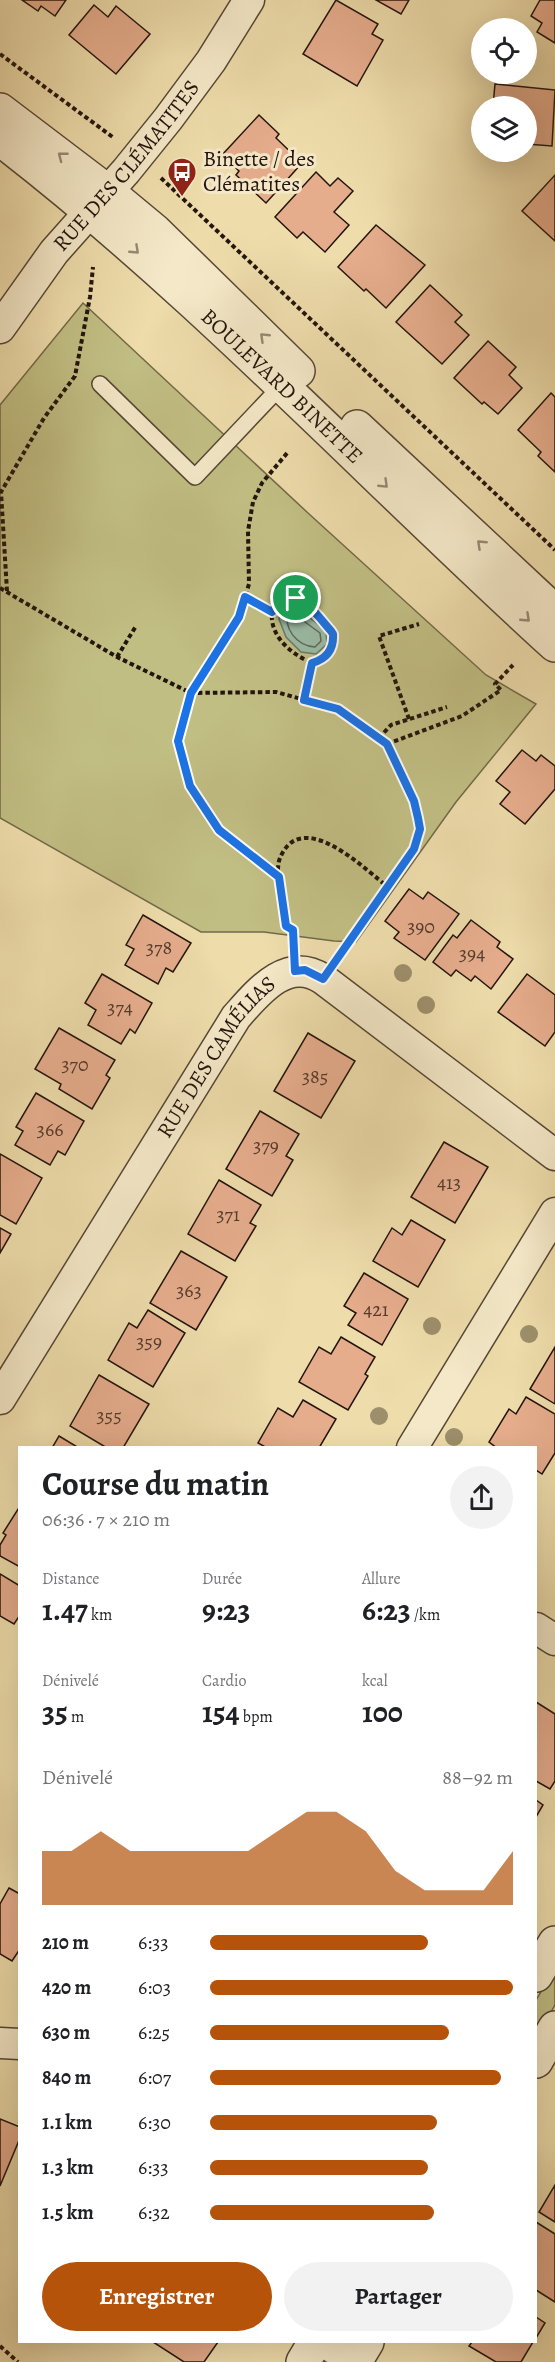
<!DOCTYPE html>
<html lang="fr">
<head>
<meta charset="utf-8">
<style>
  :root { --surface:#fff; --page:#f2f2f2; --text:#202124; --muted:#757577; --accent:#b45309 }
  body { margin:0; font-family:Alegreya,serif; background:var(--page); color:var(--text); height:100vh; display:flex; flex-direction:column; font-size:22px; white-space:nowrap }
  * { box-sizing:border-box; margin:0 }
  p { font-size:20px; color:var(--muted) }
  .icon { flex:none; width:33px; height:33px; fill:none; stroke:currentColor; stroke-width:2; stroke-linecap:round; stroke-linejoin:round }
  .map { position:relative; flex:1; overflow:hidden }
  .sheet { position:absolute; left:18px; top:1446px; width:519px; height:897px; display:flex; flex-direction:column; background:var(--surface); border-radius:0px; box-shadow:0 6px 24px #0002 }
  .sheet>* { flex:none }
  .controls { position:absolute; left:471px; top:18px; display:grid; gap:12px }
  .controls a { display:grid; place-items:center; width:66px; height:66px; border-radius:50%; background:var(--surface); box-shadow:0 6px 24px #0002; font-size:30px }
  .pin { position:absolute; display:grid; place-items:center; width:51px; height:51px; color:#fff; margin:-26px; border:3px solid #fff; border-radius:50%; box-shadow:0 2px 6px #0007 }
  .round { display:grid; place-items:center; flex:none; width:63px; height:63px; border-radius:32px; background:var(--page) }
  .headline { display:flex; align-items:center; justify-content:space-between; height:102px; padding:0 24px }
  h1 { font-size:33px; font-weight:700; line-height:45px }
  .stats { display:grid; grid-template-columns:repeat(3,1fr); gap:9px; height:102px; padding:6px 24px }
  .stats div { display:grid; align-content:center }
  .stats b { font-size:30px; font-weight:700 }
  .stats small { font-size:16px; font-weight:400 }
  .stats p { font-size:16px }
  .chart { height:168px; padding:12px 24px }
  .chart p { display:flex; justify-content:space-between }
  .chart svg { width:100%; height:108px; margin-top:6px; fill:var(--accent); opacity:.7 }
  .button { display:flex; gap:12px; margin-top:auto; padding:12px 24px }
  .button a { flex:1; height:69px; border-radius:36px; background:var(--accent); color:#fff; font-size:24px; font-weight:700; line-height:69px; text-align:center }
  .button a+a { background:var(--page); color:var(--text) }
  ul { padding:0 24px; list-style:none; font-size:20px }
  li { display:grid; grid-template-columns:96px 72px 1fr; align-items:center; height:45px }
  li i { height:15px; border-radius:8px; background:var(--accent) }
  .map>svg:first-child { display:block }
  .green { fill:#c1be83; stroke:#726a48; stroke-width:1.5 }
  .water { fill:#9abca6; stroke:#6a7969; stroke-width:1.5 }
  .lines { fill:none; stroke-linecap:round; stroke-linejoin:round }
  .shore { stroke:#5e685a; stroke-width:1.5 }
  .building { fill:#e6ad8d; stroke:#23150d; stroke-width:1.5 }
  .service-casing { stroke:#564734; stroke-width:18 }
  .minor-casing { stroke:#564734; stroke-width:33 }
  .tertiary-casing { stroke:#564734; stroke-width:36 }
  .path { stroke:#23150d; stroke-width:4; stroke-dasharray:4.5 3; stroke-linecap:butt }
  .service { stroke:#f4e8c8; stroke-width:15 }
  .minor { stroke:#f4e8c8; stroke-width:30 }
  .tertiary { stroke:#f4e8c8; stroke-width:33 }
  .tree { fill:#9d8f6b }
  .oneway { stroke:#968974 }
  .route-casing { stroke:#fff; stroke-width:12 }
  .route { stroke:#1a73e8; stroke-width:8 }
  .labels { text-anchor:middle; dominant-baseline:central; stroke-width:6; stroke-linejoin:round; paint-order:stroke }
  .number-label { font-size:20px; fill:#543b2d }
  .poi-label { font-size:22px; fill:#23150d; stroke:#f4e8c8; text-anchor:start }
  .street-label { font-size:22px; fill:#23150d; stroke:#f4e8c8 }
</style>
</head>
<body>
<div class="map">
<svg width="555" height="2362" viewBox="0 0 555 2362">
  <rect width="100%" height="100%" fill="#eedcab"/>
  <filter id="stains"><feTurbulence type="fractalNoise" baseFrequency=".00333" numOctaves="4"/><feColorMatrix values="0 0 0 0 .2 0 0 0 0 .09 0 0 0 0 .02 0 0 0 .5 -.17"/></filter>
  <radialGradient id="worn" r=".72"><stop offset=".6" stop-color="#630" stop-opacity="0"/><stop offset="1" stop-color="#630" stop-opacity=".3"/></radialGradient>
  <g class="green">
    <path d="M 83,303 L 308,513 L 486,675 L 536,704 L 456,802 L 356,942 L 334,941 L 264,932 L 201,932 L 0,818 L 0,405 Z"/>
    <path d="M 555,1968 L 555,2005 L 536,2038 L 536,2000 Z"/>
  </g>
  <path class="water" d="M 296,603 L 303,606 L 309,617 L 326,631 L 327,644 L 316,654 L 301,652 L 286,637 L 279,619 L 284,604 Z"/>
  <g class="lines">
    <path class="shore" d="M 295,609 L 299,611 L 305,622 L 320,633 L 321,641 L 315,647 C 297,646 282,628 289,610 Z"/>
  </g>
  <g class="building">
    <path d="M 22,0 L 66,0 L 55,16 L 41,6 L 38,11 Z"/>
    <path d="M 336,0 L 378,24 L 372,34 L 383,40 L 357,86 L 303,54 Z"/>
    <path d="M 376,0 L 409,0 L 401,14 Z"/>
    <path d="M 540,0 L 555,0 L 555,43 L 537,32 L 542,23 L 531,16 Z"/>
    <path d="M 94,5 L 108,17 L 116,6 L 150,34 L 116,74 L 69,35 Z"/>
    <path d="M 495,84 L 555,90 L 552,146 L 526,144 L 526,106 L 493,106 Z"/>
    <path d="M 259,115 L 279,134 L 276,138 L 302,163 L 266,203 L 236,175 L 239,171 L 222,155 Z"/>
    <path d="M 316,172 L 330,186 L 338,178 L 353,191 L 334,212 L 349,225 L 325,252 L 303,232 L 297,238 L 275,217 Z"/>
    <path d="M 555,175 L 555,241 L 522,211 Z"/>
    <path d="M 376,225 L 425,265 L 386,308 L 366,289 L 364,291 L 338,267 Z"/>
    <path d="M 430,285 L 462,315 L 455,322 L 469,335 L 442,364 L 396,322 Z"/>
    <path d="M 488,341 L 516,367 L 509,375 L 522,388 L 498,414 L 484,402 L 482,404 L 454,378 Z"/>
    <path d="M 551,393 L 555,397 L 555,472 L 538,456 L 541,452 L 518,430 Z"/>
    <path d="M 522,750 L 536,761 L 541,755 L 555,766 L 555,789 L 525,824 L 500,804 L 510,792 L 496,781 Z"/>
    <path d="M 409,889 L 423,899 L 428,892 L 459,914 L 425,960 L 394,938 L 399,932 L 385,921 Z"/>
    <path d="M 143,915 L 191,943 L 173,972 L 166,968 L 158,984 L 125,965 L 134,949 L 126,945 Z"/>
    <path d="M 471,920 L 500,942 L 497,947 L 513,959 L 491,989 L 475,976 L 471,981 L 456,970 L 451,976 L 433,962 L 453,935 L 457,938 Z"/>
    <path d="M 102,974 L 152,1003 L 135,1033 L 130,1029 L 121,1044 L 88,1025 L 96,1010 L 85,1003 Z"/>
    <path d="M 527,974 L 555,995 L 555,1032 L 545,1046 L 498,1012 Z"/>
    <path d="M 59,1028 L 115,1060 L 106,1075 L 110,1078 L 92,1109 L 59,1089 L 61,1084 L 35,1069 Z"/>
    <path d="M 308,1033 L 355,1061 L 321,1118 L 274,1091 Z"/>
    <path d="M 36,1093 L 84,1121 L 65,1155 L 58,1151 L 50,1165 L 15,1145 L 23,1131 L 16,1127 Z"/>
    <path d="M 260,1111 L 299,1134 L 286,1156 L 293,1160 L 272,1196 L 226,1169 Z"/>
    <path d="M 444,1142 L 488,1167 L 455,1223 L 411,1197 Z"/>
    <path d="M 0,1154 L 42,1178 L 16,1224 L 0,1215 Z"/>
    <path d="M 219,1180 L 261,1205 L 250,1223 L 256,1226 L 235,1261 L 188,1234 Z"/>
    <path d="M 411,1220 L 445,1240 L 418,1287 L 373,1261 L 392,1228 L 402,1235 Z"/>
    <path d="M 0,1228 L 11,1234 L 0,1253 Z"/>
    <path d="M 181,1251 L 227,1277 L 196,1330 L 150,1303 Z"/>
    <path d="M 364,1273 L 408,1299 L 382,1345 L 348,1325 L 356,1313 L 344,1306 Z"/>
    <path d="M 148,1310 L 185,1333 L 153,1387 L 108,1360 L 129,1323 L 137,1328 Z"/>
    <path d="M 341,1337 L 375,1357 L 365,1374 L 368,1376 L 348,1410 L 299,1382 L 319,1347 L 331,1354 Z"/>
    <path d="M 555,1347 L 555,1404 L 530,1389 Z"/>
    <path d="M 99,1375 L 149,1404 L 123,1448 L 107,1448 L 70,1426 Z"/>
    <path d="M 526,1397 L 555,1414 L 555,1453 L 542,1474 L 536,1470 L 536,1448 L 497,1448 L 489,1442 L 509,1409 L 516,1414 Z"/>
    <path d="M 303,1400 L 336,1419 L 319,1448 L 267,1448 L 258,1443 L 278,1408 L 293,1417 Z"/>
    <path d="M 59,1436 L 79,1448 L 52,1448 Z"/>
    <path d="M 20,1506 L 20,1567 L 0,1556 L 0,1545 L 6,1535 L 3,1533 Z"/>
    <path d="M 0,1574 L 20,1586 L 20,1615 L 14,1624 L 0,1616 Z"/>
    <path d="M 536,1702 L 555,1714 L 555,1781 L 550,1789 L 536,1781 Z"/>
    <path d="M 536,1800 L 543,1805 L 536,1817 Z"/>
    <path d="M 9,1888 L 20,1894 L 20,1949 L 12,1961 L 0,1954 L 0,1904 Z"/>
    <path d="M 0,2119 L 20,2127 L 20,2138 L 0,2186 Z"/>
    <path d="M 555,2185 L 555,2222 L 539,2212 Z"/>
    <path d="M 536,2222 L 555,2234 L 555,2302 L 536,2290 Z"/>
    <path d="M 536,2317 L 545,2323 L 536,2338 Z"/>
    <path d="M 153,2342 L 218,2342 L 204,2362 L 184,2362 Z"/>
    <path d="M 472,2342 L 533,2342 L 521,2362 L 496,2362 L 469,2346 Z"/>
  </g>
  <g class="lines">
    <g class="service-casing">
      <path id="service" d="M 100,384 L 195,477 L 283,384"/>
    </g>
    <g class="minor-casing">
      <g id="minor">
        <path id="s1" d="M 0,328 L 54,252 L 126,171 L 168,119 L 211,61 L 249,0"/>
        <path id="s2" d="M 0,1399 L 236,1017 C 259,991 287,956 323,979 L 555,1155"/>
        <path d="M 412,1448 L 555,1213"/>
        <path d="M 536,1628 L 555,1640"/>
        <path d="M 0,2043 L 20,2044"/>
        <path d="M 324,2342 L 355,2362"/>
      </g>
    </g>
    <g class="tertiary-casing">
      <g id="tertiary">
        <path d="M 0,110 L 108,192 L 155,231 L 298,371"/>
        <path id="s3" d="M 0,139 C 199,292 370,477 555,645"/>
        <path d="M 357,427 L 555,612"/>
        <path d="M 536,1975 L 555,1943"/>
        <path d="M 536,2061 L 555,2028"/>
        <path d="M 303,2362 L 315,2342"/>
        <path d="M 355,2362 L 367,2342"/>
      </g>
    </g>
    <g class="path">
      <path d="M 0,54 L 114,138"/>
      <path d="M 161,178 L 555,550"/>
      <path d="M 0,588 L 117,657 L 191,693 L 276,692 L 338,709 L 387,744 L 414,801 L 420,829 L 418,841 L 342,954"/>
      <path d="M 7,591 L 1,492 L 44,418 L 75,376 L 90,297 L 93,267"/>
      <path d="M 245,597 L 272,611"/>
      <path d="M 291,597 L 308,605 L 333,634 C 334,650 326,659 312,663 C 291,654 269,636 272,611 L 281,601 Z"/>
      <path d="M 117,657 L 136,626"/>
      <path d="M 304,700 L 312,663"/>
      <path d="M 409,719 L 379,636 L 419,624"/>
      <path d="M 379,738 L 391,725 L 447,707"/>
      <path d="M 387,744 L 462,716 L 501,690 L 495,684 L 513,665"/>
      <path d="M 279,877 L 219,830 L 190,786 L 178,741 L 191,693 L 239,617 L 249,584 L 248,531 L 253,502 L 262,483 L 288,452"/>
      <path d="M 294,940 L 293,930 L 286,926 C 283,906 275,881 279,861 C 281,854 286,846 292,842 C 320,824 367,871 388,887"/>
      <path d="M 0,2346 L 18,2362"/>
    </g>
    <use href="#service" class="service"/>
    <use href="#minor" class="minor"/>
    <use href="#tertiary" class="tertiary"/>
  </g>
  <g class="tree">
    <circle cx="403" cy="973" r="9"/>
    <circle cx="426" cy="1005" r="9"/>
    <circle cx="432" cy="1326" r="9"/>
    <circle cx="529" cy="1334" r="9"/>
    <circle cx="379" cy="1416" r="9"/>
    <circle cx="454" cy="1437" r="9"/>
  </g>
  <defs><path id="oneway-chevron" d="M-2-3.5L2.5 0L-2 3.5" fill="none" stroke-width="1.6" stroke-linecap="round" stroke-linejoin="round" transform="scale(1.5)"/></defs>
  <g class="oneway">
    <use href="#oneway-chevron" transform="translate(62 156) rotate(-142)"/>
    <use href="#oneway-chevron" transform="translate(135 250) rotate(43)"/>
    <use href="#oneway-chevron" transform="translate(264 337) rotate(-136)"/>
    <use href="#oneway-chevron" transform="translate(384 484) rotate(44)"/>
    <use href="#oneway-chevron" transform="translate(481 544) rotate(-137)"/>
    <use href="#oneway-chevron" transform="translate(526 618) rotate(43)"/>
  </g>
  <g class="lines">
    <g class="route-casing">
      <path id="route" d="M 245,597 L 272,612 C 295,580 314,612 331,631 L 333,634 C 334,650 326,659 312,663 L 304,700 L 338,709 L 387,744 L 414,801 L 418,818 L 420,829 L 414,849 L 323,979 L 305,970 L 295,971 L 293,930 L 286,926 L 279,877 L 219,830 L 190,786 L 178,741 L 191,693 L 239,617 Z"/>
    </g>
    <use href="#route" class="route"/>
  </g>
  <defs>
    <g id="bus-pin" transform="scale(1.5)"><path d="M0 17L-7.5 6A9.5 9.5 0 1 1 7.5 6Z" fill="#8f2418" stroke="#f4e8c8"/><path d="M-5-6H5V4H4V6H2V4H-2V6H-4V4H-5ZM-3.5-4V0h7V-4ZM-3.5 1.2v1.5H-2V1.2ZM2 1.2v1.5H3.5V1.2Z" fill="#fff"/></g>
  </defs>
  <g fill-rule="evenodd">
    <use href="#bus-pin" x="182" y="172"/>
  </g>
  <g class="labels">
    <g class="number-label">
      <text x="421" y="926">390</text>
      <text x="159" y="947">378</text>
      <text x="472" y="953">394</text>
      <text x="120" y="1007">374</text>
      <text x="75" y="1064">370</text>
      <text x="315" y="1076">385</text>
      <text x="50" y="1129">366</text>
      <text x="266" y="1145">379</text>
      <text x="449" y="1182">413</text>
      <text x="228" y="1214">371</text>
      <text x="189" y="1290">363</text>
      <text x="376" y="1309">421</text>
      <text x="149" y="1341">359</text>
      <text x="109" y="1415">355</text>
    </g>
    <g class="poi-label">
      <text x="203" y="159">Binette / des<tspan x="203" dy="25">Clématites</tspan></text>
    </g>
    <g class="street-label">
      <text stroke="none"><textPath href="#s1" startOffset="206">RUE DES CLÉMATITES</textPath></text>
      <text stroke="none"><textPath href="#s3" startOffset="375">BOULEVARD BINETTE</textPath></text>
      <text stroke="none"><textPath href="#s2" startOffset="405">RUE DES CAMÉLIAS</textPath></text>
    </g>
  </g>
  <rect width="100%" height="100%" filter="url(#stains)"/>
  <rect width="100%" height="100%" fill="url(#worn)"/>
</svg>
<div class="controls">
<a><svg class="icon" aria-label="locate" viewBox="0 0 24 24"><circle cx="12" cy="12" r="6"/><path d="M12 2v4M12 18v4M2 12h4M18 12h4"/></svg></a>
<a><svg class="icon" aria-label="layers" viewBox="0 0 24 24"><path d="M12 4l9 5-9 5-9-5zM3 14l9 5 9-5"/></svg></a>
</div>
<div class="pin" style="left:296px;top:598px;background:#1e9e55"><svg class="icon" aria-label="arrive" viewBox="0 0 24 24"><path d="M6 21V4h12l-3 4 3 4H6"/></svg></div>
<section class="sheet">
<div class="headline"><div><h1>Course du matin</h1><p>06:36 · 7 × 210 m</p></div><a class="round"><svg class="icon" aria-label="share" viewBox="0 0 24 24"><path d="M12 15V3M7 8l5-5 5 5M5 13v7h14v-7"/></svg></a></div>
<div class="stats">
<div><p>Distance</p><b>1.47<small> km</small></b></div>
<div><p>Durée</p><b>9:23</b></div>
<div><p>Allure</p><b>6:23<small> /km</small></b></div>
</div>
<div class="stats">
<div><p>Dénivelé</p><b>35<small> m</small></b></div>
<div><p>Cardio</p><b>154<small> bpm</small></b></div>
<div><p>kcal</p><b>100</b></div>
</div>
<div class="chart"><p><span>Dénivelé</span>88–92 m</p>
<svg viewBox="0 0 160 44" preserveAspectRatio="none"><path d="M0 44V22L10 22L20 14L30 22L40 22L50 22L60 22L70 22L80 14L90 6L100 6L110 14L120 30L130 38L140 38L150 38L160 22V44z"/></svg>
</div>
<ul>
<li><b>210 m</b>6:33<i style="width:72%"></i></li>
<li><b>420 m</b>6:03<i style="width:100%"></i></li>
<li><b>630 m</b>6:25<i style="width:79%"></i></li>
<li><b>840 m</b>6:07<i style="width:96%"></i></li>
<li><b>1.1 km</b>6:30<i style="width:75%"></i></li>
<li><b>1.3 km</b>6:33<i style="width:72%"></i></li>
<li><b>1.5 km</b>6:32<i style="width:74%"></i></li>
</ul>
<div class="button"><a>Enregistrer</a><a>Partager</a></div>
</section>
</div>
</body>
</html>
